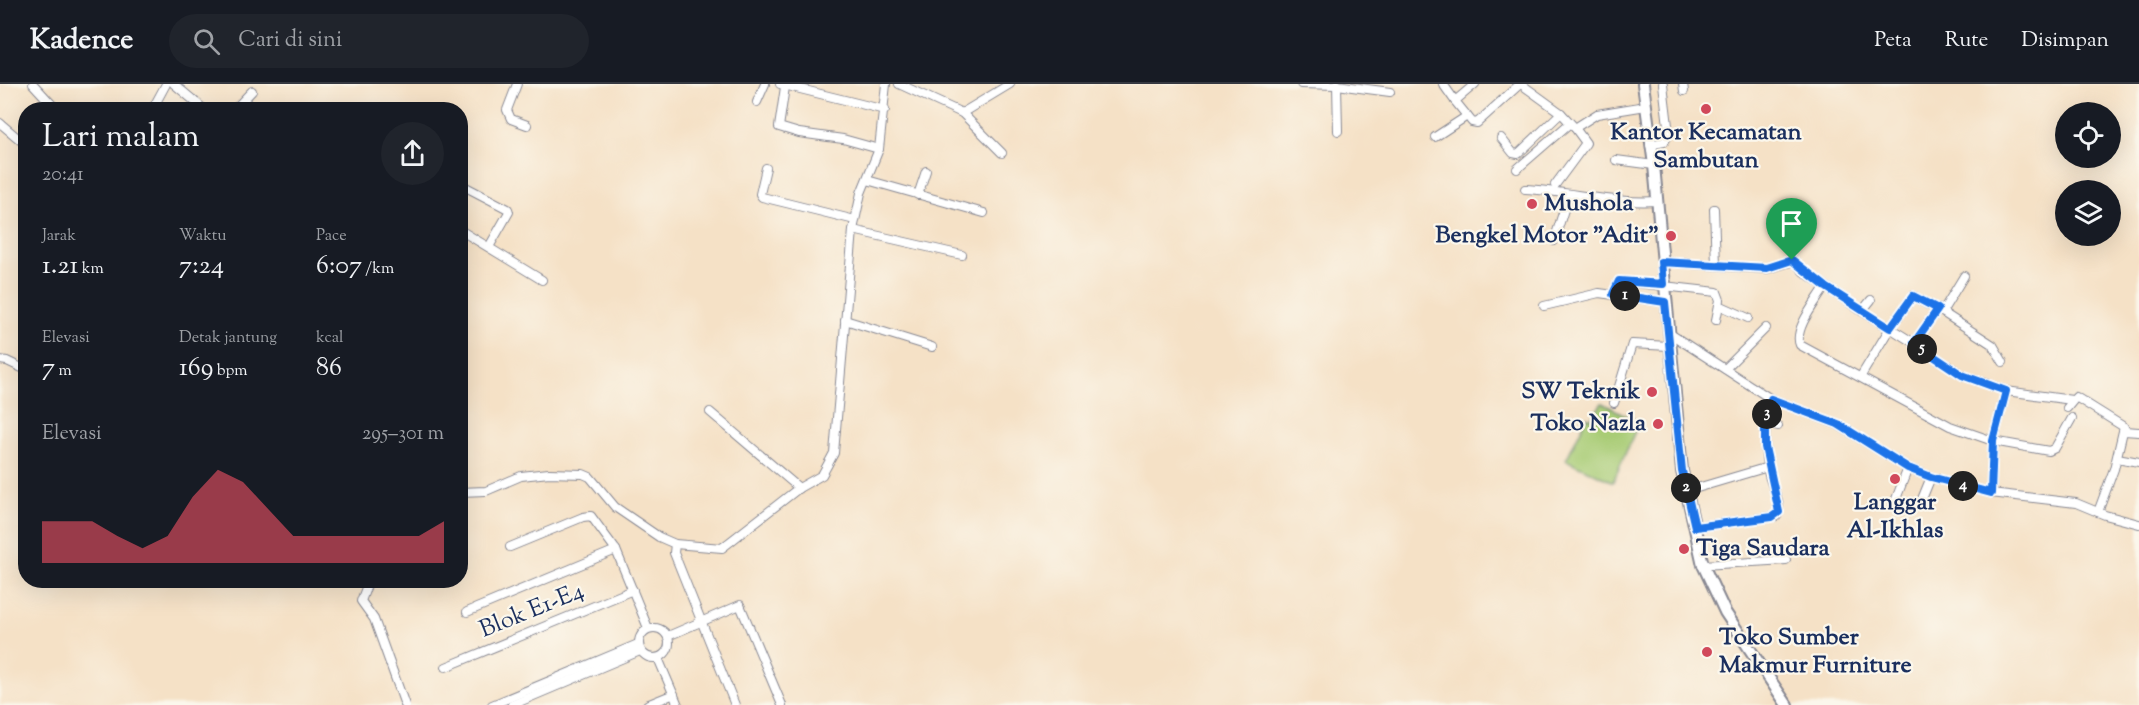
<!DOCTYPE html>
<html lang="id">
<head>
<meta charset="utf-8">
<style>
  :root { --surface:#171b24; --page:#20242c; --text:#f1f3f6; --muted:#9ea1a6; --line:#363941; --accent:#d1495b }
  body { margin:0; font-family:"Sorts Mill Goudy",serif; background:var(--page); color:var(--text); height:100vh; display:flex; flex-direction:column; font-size:22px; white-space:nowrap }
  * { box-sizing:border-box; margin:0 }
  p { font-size:20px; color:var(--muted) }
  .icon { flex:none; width:33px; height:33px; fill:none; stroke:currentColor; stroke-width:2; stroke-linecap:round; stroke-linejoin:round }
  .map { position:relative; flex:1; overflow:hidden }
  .details { position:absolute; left:18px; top:18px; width:450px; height:486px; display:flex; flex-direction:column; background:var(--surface); border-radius:24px; box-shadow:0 6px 24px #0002 }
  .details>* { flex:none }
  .controls { position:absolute; left:2055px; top:18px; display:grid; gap:12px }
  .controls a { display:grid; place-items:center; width:66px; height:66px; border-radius:50%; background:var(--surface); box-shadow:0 6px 24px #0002; font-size:30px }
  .pin { position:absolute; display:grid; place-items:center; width:51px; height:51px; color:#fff; margin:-62px -26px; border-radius:50% 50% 50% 0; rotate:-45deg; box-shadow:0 0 6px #0007 }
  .pin .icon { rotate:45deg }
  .km { position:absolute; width:30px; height:30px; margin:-15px; border-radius:50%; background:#222; color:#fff; font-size:16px; line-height:30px; text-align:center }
  .round { display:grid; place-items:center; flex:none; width:63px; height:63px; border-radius:32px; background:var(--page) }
  .overview { display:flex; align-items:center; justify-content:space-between; height:102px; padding:0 24px }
  h1 { font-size:33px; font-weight:600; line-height:45px }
  .stats { display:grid; grid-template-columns:repeat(3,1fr); gap:9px; height:102px; padding:6px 24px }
  .stats div { display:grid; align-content:center }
  .stats b { font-size:26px; font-weight:600 }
  .stats small { font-size:16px; font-weight:400 }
  .stats p { font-size:16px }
  .chart { height:168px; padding:12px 24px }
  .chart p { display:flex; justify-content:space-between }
  .chart svg { width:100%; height:108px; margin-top:6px; fill:var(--accent); opacity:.7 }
  header { display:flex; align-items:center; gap:36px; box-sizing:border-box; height:84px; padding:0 30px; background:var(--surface); border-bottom:2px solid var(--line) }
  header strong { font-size:28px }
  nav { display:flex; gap:33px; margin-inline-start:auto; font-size:21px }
  .search { width:420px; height:54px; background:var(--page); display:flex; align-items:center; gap:15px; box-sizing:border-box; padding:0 21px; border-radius:33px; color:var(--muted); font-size:22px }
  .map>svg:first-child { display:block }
  .green { fill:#a9cc76; stroke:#627e6a; stroke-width:1.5 }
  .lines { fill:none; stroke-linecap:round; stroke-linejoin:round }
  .street-casing { stroke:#888892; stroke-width:10 }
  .secondary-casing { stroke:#888892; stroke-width:14 }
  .street { stroke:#fff; stroke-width:8 }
  .secondary { stroke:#fff; stroke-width:10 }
  .route-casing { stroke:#fff; stroke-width:12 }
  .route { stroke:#1a73e8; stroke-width:8 }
  .poi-dot { fill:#d1495b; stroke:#fbf7ec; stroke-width:2 }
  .labels { text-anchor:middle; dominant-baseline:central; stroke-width:4.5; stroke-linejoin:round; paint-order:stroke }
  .poi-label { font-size:24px; font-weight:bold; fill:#1b2f5e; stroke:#fbf7ec; text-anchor:start }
  .street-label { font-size:24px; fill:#1b2f5e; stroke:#fbf7ec }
</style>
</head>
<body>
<header>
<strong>Kadence</strong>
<div class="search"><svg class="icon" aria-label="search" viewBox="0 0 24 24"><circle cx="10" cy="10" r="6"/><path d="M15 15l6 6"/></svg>Cari di sini</div>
<nav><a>Peta</a><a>Rute</a><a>Disimpan</a></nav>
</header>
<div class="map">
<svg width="2139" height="621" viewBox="0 0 2139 621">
  <rect width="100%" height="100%" fill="#fbf7ec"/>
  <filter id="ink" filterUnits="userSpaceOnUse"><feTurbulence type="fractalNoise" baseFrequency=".0167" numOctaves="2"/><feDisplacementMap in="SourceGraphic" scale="12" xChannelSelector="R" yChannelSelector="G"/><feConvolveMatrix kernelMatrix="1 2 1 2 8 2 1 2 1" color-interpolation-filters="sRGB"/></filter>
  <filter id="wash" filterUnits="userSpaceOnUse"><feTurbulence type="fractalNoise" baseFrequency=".008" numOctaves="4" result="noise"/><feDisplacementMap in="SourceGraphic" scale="24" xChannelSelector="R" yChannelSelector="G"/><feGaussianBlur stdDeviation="1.35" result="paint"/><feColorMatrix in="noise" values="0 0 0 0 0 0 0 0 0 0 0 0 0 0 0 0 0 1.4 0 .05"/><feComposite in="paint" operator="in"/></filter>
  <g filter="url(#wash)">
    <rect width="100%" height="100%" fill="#f5e1c6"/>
    <path class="green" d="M 1602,319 L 1639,338 L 1613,398 L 1566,376 L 1587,333 L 1591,335 Z"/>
  </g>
  <g filter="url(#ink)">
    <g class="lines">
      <g class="street-casing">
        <g id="street">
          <path d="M 33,0 L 57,26"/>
          <path d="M 174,0 L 205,26"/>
          <path d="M 517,0 L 507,26 L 511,35 L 527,41"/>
          <path d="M 780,0 L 885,26"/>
          <path d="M 899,0 L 962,29 L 1002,69"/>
          <path d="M 1301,0 L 1337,1 L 1390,8"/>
          <path d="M 1337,0 L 1338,47"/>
          <path d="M 1443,0 L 1455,17 L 1475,0"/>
          <path d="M 1521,0 L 1561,29 L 1575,44 L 1597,30 L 1646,22"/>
          <path d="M 1683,0 L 1684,7"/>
          <path d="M 785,3 L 779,43 L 799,49 L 843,55 L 879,65"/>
          <path d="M 1455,17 L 1472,38 L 1477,39 L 1520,0"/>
          <path d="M 757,18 L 765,0"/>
          <path d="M 152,26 L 166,0"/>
          <path d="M 234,26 L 252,7"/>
          <path d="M 962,29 L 1010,0"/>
          <path d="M 0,39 L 26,61"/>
          <path d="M 1435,53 L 1467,32"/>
          <path d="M 1501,54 L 1513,69 L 1518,70 L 1561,29"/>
          <path d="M 1650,61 L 1664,58 L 1669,50 L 1663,0"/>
          <path d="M 1616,76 L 1654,81"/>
          <path d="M 766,84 L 760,110 L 762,113 L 855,136"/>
          <path d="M 1517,85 L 1570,39"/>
          <path d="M 867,96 L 984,129"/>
          <path d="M 460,100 L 508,125 L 509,128 L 489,163"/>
          <path d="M 1555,101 L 1586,59 L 1575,44"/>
          <path d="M 1525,105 C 1569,107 1613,120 1657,117"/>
          <path d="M 918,111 L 926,87"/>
          <path d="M 1714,125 L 1716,181"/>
          <path d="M 460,146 L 542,196"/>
          <path d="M 853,146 L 962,171"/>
          <path d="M 1554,157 L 1569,110"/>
          <path d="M 1661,178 L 1767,185 L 1794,177 L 1803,187 L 1862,227"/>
          <path d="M 1825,203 C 1817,217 1793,245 1800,261 L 1950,342 L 1993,357 L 2049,367 L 2055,364 L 2072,334"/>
          <path d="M 1613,211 L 1619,197 L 1717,208 L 1720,216 L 1716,236"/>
          <path d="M 1871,216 L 1862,227 L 1890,244 L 1913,212 L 1942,228 L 1964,192"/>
          <path d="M 1719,221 L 1748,234"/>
          <path d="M 1544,222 L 1599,209 L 1665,218"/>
          <path d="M 1942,228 L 1993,261 L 2003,278"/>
          <path d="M 845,236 L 932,263"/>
          <path d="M 1669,249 L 1771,315 L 1837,340 L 1908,384 L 1931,393 L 1991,409 L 2076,419 L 2105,431 L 2139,440"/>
          <path d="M 1914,259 L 1962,291 L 2006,307"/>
          <path d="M 0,276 L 7,277 L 26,286"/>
          <path d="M 1725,285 L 1766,244"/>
          <path d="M 1861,292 L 1890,244 L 1914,259 L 1938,225"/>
          <path d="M 1614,319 L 1632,260 L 1669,262"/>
          <path d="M 2067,324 L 2076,313 L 2124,343 L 2114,385 L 2098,428"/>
          <path d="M 710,328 L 799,404"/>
          <path d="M 1765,339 L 1778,342"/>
          <path d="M 2124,347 L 2139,348"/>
          <path d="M 2117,374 L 2139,378"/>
          <path d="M 1687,407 L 1768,383"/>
          <path d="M 460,408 L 486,407 L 521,392 L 549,389 L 583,390 L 590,393 L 615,423 L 659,453 L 675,460 L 722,464 L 799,404 L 822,391 L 834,369 L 853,146 L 861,109 L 879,65 L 886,0"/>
          <path d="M 1991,409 L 1993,357 L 2006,307 L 2072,316"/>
          <path d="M 1896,415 L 1908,384"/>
          <path d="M 1920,420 L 1931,393"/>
          <path d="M 1695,443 L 1777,432 C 1783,421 1772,403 1769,391 C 1763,365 1764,341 1771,315"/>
          <path d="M 675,460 L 674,469 L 735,621"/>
          <path d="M 510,463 L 583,433 L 591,432 L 616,466 L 648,544"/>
          <path d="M 1703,481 L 1786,476"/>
          <path d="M 369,496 L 361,517 L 374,535 L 405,621"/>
          <path d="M 467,528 L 616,466"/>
          <circle cx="654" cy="559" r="15"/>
          <path d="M 668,552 L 740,521 L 782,621"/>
          <path d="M 658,574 L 678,621"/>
          <path d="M 446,583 L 633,506"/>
          <path d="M 492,621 L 638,560"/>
          <path d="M 512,621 L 640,567"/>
          <path d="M 647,621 L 674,610"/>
        </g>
      </g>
      <g class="secondary-casing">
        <path id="secondary" d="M 1643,0 L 1654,81 L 1682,387 L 1703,481 L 1725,528 L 1787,621"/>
      </g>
      <use href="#street" class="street"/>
      <use href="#secondary" class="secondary"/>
    </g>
  </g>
  <g class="lines" filter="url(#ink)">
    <g class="route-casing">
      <path id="route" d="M 1792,176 L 1826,203 L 1890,244 L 1913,212 L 1938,225 L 1914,259 L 1962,291 L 2006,307 L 1993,357 L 1991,409 L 1931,393 L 1908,384 L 1838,340 L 1771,315 L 1765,339 L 1765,363 L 1779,428 L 1772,433 L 1695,443 L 1682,387 L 1665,218 L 1613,210 L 1619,197 L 1663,200 L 1661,178 L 1767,184 Z"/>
    </g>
    <use href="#route" class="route"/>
  </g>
  <g class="poi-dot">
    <circle cx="1706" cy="25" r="6"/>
    <circle cx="1532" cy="120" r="6"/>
    <circle cx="1671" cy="152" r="6"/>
    <circle cx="1652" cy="308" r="6"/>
    <circle cx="1658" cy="340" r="6"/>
    <circle cx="1895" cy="395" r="6"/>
    <circle cx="1684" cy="465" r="6"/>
    <circle cx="1707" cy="568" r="6"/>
  </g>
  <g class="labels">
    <g class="poi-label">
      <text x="1706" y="49" text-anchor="middle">Kantor Kecamatan<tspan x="1706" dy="28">Sambutan</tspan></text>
      <text x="1544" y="120">Mushola</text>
      <text x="1659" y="152" text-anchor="end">Bengkel Motor "Adit"</text>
      <text x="1640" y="308" text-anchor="end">SW Teknik</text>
      <text x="1646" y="340" text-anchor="end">Toko Nazla</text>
      <text x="1895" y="419" text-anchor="middle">Langgar<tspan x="1895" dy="28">Al-Ikhlas</tspan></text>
      <text x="1696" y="465">Tiga Saudara</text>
      <text x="1719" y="554">Toko Sumber<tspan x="1719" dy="28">Makmur Furniture</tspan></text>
    </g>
    <g class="street-label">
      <text transform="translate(532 527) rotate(-22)">Blok E1-E4</text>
    </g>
  </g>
</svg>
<div class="controls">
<a><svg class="icon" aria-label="locate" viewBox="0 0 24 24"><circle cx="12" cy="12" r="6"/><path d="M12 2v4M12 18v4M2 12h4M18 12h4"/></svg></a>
<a><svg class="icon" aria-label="layers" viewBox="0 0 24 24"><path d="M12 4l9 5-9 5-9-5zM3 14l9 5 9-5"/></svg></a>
</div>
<div class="pin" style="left:1792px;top:176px;background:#1e9e55"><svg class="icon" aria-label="arrive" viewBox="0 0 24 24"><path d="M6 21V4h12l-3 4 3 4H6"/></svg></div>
<b class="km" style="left:1625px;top:212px">1</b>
<b class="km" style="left:1686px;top:404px">2</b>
<b class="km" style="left:1767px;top:330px">3</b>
<b class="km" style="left:1963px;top:402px">4</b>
<b class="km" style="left:1922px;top:265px">5</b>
<section class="details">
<div class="overview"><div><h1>Lari malam</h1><p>20:41</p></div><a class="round"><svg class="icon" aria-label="share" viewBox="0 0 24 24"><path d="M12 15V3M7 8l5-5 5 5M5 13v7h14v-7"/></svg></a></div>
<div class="stats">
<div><p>Jarak</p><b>1.21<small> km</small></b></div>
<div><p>Waktu</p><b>7:24</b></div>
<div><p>Pace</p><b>6:07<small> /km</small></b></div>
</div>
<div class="stats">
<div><p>Elevasi</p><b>7<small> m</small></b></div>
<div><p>Detak jantung</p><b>169<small> bpm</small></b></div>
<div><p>kcal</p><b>86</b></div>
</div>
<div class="chart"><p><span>Elevasi</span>295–301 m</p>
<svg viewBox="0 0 160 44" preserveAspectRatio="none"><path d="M0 44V27L10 27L20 27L30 33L40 38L50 33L60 17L70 6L80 11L90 22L100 33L110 33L120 33L130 33L140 33L150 33L160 27V44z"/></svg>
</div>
</section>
</div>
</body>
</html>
